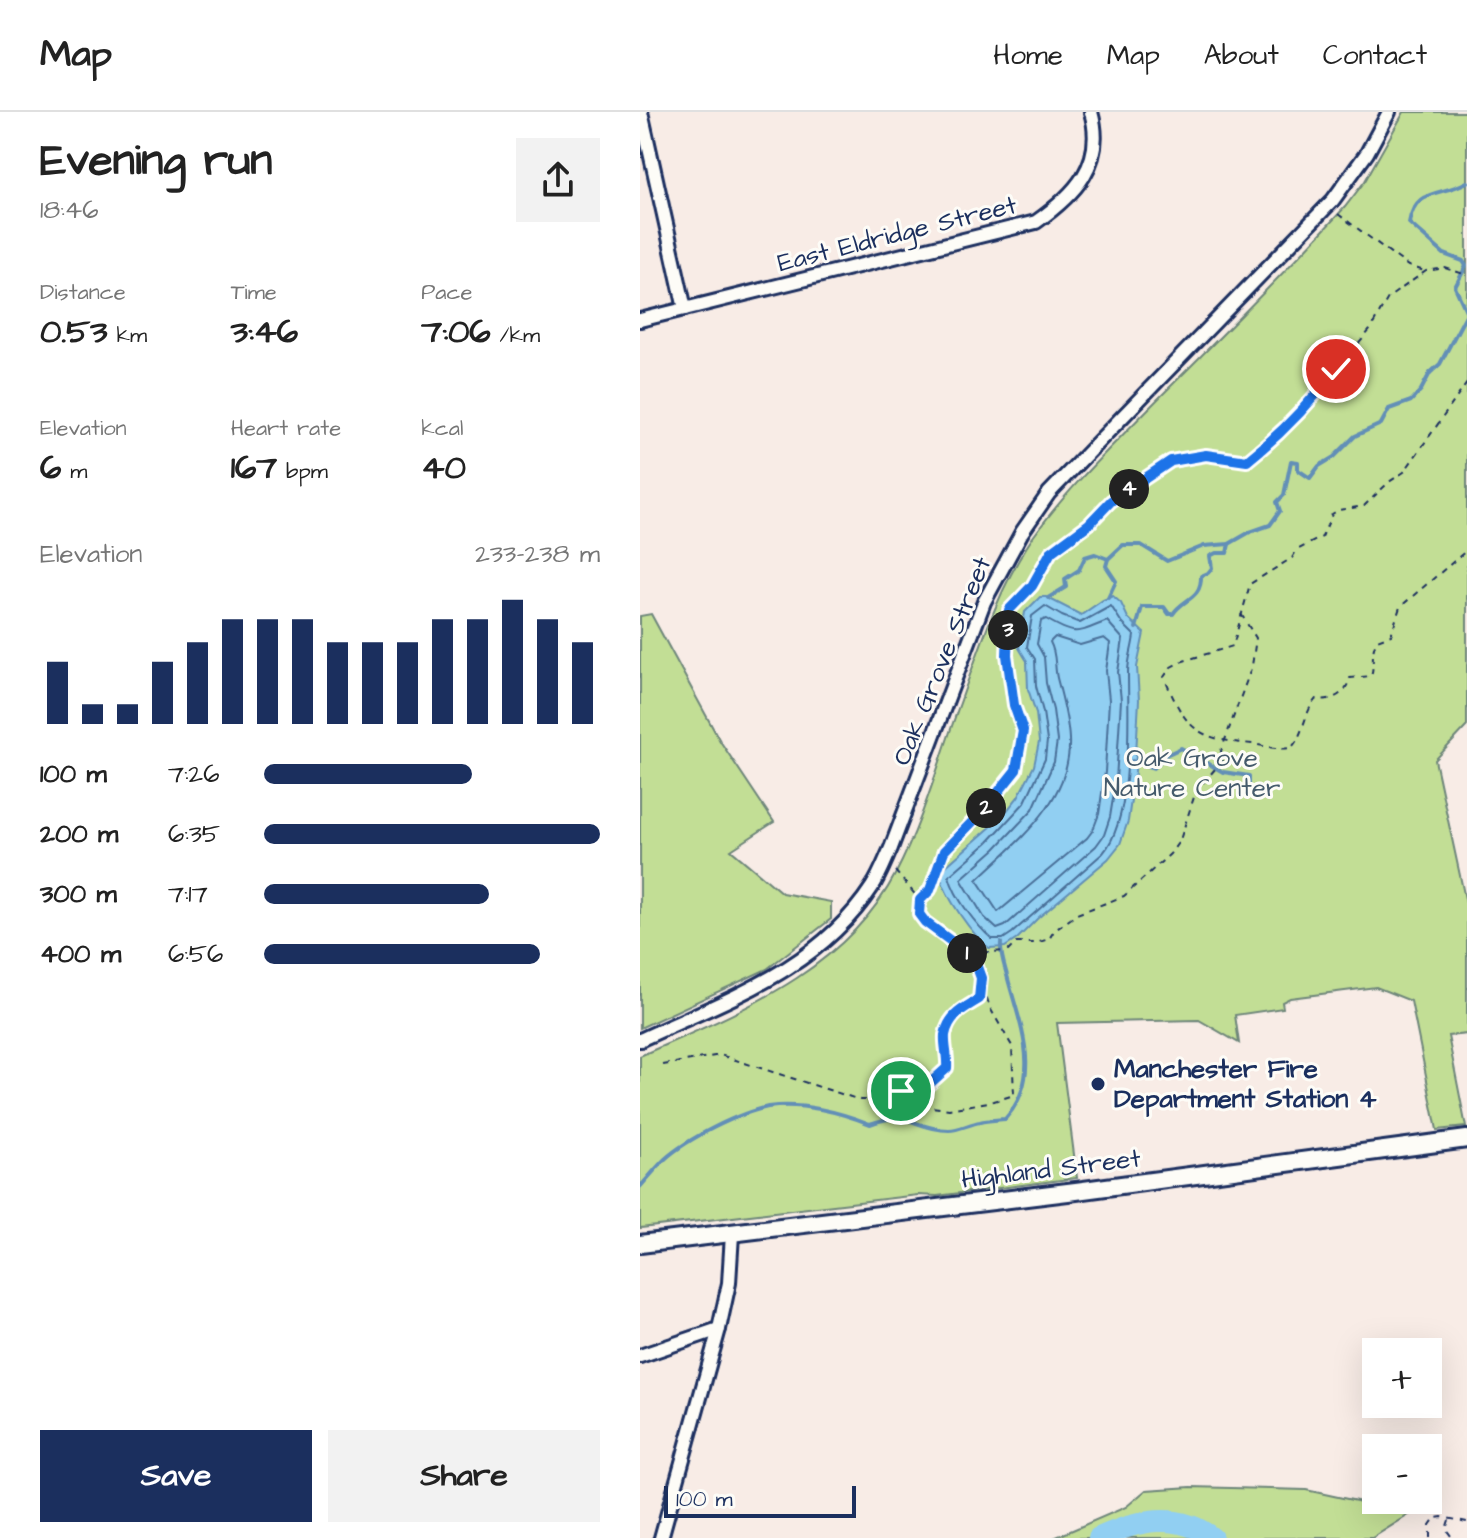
<!DOCTYPE html>
<html lang="en">
<head>
<meta charset="utf-8">
<style>
  :root { --surface:#fff; --page:#f2f2f2; --text:#222; --muted:#767676; --line:#e0e0e0; --accent:#1b2f5e }
  body { margin:0; font-family:"Architects Daughter",sans-serif; background:var(--page); color:var(--text); height:100vh; display:flex; flex-direction:column; font-size:30px; white-space:nowrap }
  * { box-sizing:border-box; margin:0 }
  p { font-size:26px; color:var(--muted) }
  .icon { flex:none; width:44px; height:44px; fill:none; stroke:currentColor; stroke-width:2; stroke-linecap:round; stroke-linejoin:round }
  .map { position:relative; flex:1; overflow:hidden }
  .drawer { display:flex; flex-direction:column; background:var(--surface); width:640px }
  .drawer>* { flex:none }
  .controls { position:absolute; left:722px; top:1226px; display:grid; gap:16px }
  .controls a { display:grid; place-items:center; width:80px; height:80px; border-radius:0px; background:var(--surface); box-shadow:0 8px 32px #0002; font-size:40px }
  .scale { position:absolute; left:24px; bottom:20px; width:192px; box-sizing:border-box; padding-left:8px; border:4px solid #1b2f5e; border-top:0; font-size:22px; line-height:28px; white-space:nowrap; color:#1b2f5e; -webkit-text-stroke:6px #fdfcf7; paint-order:stroke }
  .pin { position:absolute; display:grid; place-items:center; width:68px; height:68px; color:#fff; margin:-34px; border:4px solid #fff; border-radius:50%; box-shadow:0 2px 8px #0007 }
  .km { position:absolute; width:40px; height:40px; margin:-20px; border-radius:50%; background:#222; color:#fff; font-size:22px; line-height:40px; text-align:center }
  .round { display:grid; place-items:center; flex:none; width:84px; height:84px; border-radius:0px; background:var(--page) }
  .summary { display:flex; align-items:center; justify-content:space-between; height:136px; padding:0 40px }
  h1 { font-size:44px; font-weight:700; line-height:60px }
  .stats { display:grid; grid-template-columns:repeat(3,1fr); gap:12px; height:136px; padding:8px 40px }
  .stats div { display:grid; align-content:center }
  .stats b { font-size:34px; font-weight:700 }
  .stats small { font-size:22px; font-weight:400 }
  .stats p { font-size:22px }
  .chart { height:224px; padding:16px 40px }
  .chart p { display:flex; justify-content:space-between }
  .chart svg { width:100%; height:144px; margin-top:8px; stroke:var(--accent); stroke-width:6 }
  .cta { display:flex; gap:16px; margin-top:auto; padding:16px 40px }
  .cta a { flex:1; height:92px; border-radius:0px; background:var(--accent); color:#fff; font-size:32px; font-weight:700; line-height:92px; text-align:center }
  .cta a+a { background:var(--page); color:var(--text) }
  ul { padding:0 40px; list-style:none; font-size:26px }
  li { display:grid; grid-template-columns:128px 96px 1fr; align-items:center; height:60px }
  li i { height:20px; border-radius:10px; background:var(--accent) }
  header { display:flex; align-items:center; gap:48px; box-sizing:border-box; height:112px; padding:0 40px; background:var(--surface); border-bottom:2px solid var(--line) }
  header strong { font-size:38px }
  nav { display:flex; gap:44px; margin-inline-start:auto; font-size:28px }
  main { display:flex; flex:1; min-height:0 }
  .map>svg:first-child { display:block }
  .green { fill:#c2de95; stroke:#6e867a; stroke-width:2 }
  .water { fill:#91cff2; stroke:#628fb7; stroke-width:2 }
  .lines { fill:none; stroke-linecap:round; stroke-linejoin:round }
  .shore { stroke:#4a6f99; stroke-width:2 }
  .stream { stroke:#628fb7; stroke-width:4 }
  .river { stroke:#91cff2; stroke-width:22 }
  .minor-casing { stroke:#1b2f5e; stroke-width:18 }
  .major-casing { stroke:#1b2f5e; stroke-width:22 }
  .path { stroke:#1b2f5e; stroke-width:2; stroke-dasharray:6 6; stroke-linecap:butt }
  .minor { stroke:#fdfcf7; stroke-width:12 }
  .major { stroke:#fdfcf7; stroke-width:16 }
  .route-casing { stroke:#fff; stroke-width:16 }
  .route { stroke:#1a73e8; stroke-width:10 }
  .poi-dot { fill:#1b2f5e; stroke:#fdfcf7; stroke-width:3 }
  .labels { text-anchor:middle; dominant-baseline:central; stroke-width:6; stroke-linejoin:round; paint-order:stroke }
  .street-label { font-size:26px; fill:#1b2f5e; stroke:#fdfcf7 }
  .park-label { font-size:26px; fill:#455b6c; stroke:#fdfcf7 }
  .poi-label { font-size:26px; font-weight:bold; fill:#1b2f5e; stroke:#fdfcf7; text-anchor:start }
</style>
</head>
<body>
<header>
<strong>Map</strong>
<nav><a>Home</a><a>Map</a><a>About</a><a>Contact</a></nav>
</header>
<main>
<section class="drawer">
<div class="summary"><div><h1>Evening run</h1><p>18:46</p></div><a class="round"><svg class="icon" aria-label="share" viewBox="0 0 24 24"><path d="M12 15V3M7 8l5-5 5 5M5 13v7h14v-7"/></svg></a></div>
<div class="stats">
<div><p>Distance</p><b>0.53<small> km</small></b></div>
<div><p>Time</p><b>3:46</b></div>
<div><p>Pace</p><b>7:06<small> /km</small></b></div>
</div>
<div class="stats">
<div><p>Elevation</p><b>6<small> m</small></b></div>
<div><p>Heart rate</p><b>167<small> bpm</small></b></div>
<div><p>kcal</p><b>40</b></div>
</div>
<div class="chart"><p><span>Elevation</span>233–238 m</p>
<svg viewBox="0 0 160 44" preserveAspectRatio="none"><path d="M5 44V25M15 44V38M25 44V38M35 44V25M45 44V19M55 44V12M65 44V12M75 44V12M85 44V19M95 44V19M105 44V19M115 44V12M125 44V12M135 44V6M145 44V12M155 44V19"/></svg>
</div>
<ul>
<li><b>100 m</b>7:26<i style="width:62%"></i></li>
<li><b>200 m</b>6:35<i style="width:100%"></i></li>
<li><b>300 m</b>7:17<i style="width:67%"></i></li>
<li><b>400 m</b>6:56<i style="width:82%"></i></li>
</ul>
<div class="cta"><a>Save</a><a>Share</a></div>
</section>
<div class="map">
<svg width="827" height="1426" viewBox="0 0 827 1426">
  <rect width="100%" height="100%" fill="#f8ece6"/>
  <filter id="ink" filterUnits="userSpaceOnUse"><feTurbulence type="fractalNoise" baseFrequency=".0125" numOctaves="2"/><feDisplacementMap in="SourceGraphic" scale="16" xChannelSelector="R" yChannelSelector="G"/><feConvolveMatrix kernelMatrix="1 2 1 2 8 2 1 2 1" color-interpolation-filters="sRGB"/></filter>
  <g filter="url(#ink)">
    <g class="green">
      <path d="M 764,0 L 827,0 L 827,614 L 795,648 L 827,796 L 827,922 L 808,924 L 826,1015 L 797,1018 L 771,889 L 736,875 L 650,886 L 642,890 L 643,896 L 595,903 L 599,931 L 559,908 L 417,911 L 437,1066 L 297,1084 L 278,1083 L 0,1116 L 0,944 C 96,901 204,861 256,761 C 283,709 300,646 320,591 C 340,535 359,475 393,425 C 428,376 473,333 515,290 C 579,226 644,162 705,95 L 725,69 Z"/>
      <path d="M 11,502 L 80,629 L 134,710 L 91,738 L 142,781 L 191,790 L 191,807 L 127,857 L 0,916 L 0,504 Z"/>
      <path d="M 551,1375 L 666,1378 L 772,1401 L 732,1426 L 414,1426 L 486,1395 L 506,1378 Z"/>
    </g>
    <path class="water" d="M 473,484 L 481,491 L 488,506 L 504,521 L 497,555 L 499,588 L 495,660 L 488,709 L 480,732 L 468,747 L 398,806 L 377,827 L 365,835 L 349,836 C 332,823 306,785 300,764 L 305,755 L 361,706 L 378,685 L 394,654 L 399,630 L 396,601 L 388,577 L 387,549 L 379,536 L 385,500 L 400,485 L 406,485 L 441,503 L 463,488 Z"/>
    <g class="lines">
      <g class="shore">
        <path d="M 405,494 L 422,504 L 440,511 L 471,494 L 482,511 L 494,523 C 493,535 488,547 488,560 C 488,607 494,705 463,741 L 372,821 L 363,827 L 352,827 C 336,813 315,786 309,764 L 348,730 L 385,690 L 405,647 L 407,629 L 403,600 L 396,574 L 395,547 L 387,535 L 392,504 Z"/>
        <path d="M 406,507 C 437,525 437,521 467,509 L 483,527 L 478,560 L 481,588 L 476,668 L 470,705 L 464,723 L 456,734 L 365,814 L 357,817 L 344,805 L 321,767 L 355,737 L 393,697 L 414,650 L 417,629 L 413,598 L 406,571 L 404,545 L 397,532 L 401,509 Z"/>
        <path d="M 415,525 L 440,533 L 464,526 L 470,531 L 466,559 L 469,588 L 465,660 L 459,702 L 453,718 L 447,726 L 358,800 L 337,768 C 376,730 432,689 429,627 C 428,606 422,586 417,566 C 414,553 417,543 410,530 Z"/>
      </g>
      <g class="stream">
        <path d="M 408,486 L 426,475 L 425,467 L 439,458 L 445,445 L 455,442 L 468,447"/>
        <path d="M 468,486 L 476,469 L 466,454 L 468,447 L 483,433 L 501,433 L 527,449 L 564,434 L 589,432 L 610,420 L 630,413 L 640,399 L 637,390 L 644,383 L 651,349 L 658,350 L 658,358 L 670,366 L 679,354 L 694,345 L 715,324 L 741,312 L 749,297 L 771,289 L 781,278 L 790,261 L 800,252 L 827,201 L 815,175 L 826,154 L 823,149 L 804,142 L 769,111 C 775,75 800,85 827,70"/>
        <path d="M 496,516 L 502,495 L 524,495 L 529,502 L 533,502 C 542,487 562,487 561,464 L 568,461 L 572,456 L 570,444 L 576,441 L 587,441 L 589,432"/>
        <path d="M 492,649 L 514,656 L 526,643 L 541,636 L 583,660 L 609,664 L 609,675 L 620,686"/>
        <path d="M 0,1075 C 8,1066 16,1056 25,1047 C 47,1027 98,1001 128,995 C 161,990 200,1000 230,1012 C 271,997 272,1017 309,1018 C 319,1018 329,1012 340,1010 C 348,1008 357,1008 365,1007 C 403,965 381,916 368,867 C 365,855 360,843 361,831"/>
      </g>
      <path class="river" d="M 459,1426 C 496,1409 537,1398 572,1426"/>
      <g class="minor-casing">
        <g id="minor">
          <path d="M 1,0 L 45,197"/>
          <path d="M 0,208 L 396,110 C 434,83 466,52 451,0"/>
          <path d="M 0,928 C 85,888 178,858 232,775 C 240,763 245,749 251,736 L 344,490 L 382,420 L 409,381 L 460,328 L 693,88 L 727,41 L 749,0"/>
          <path d="M 0,1244 L 79,1217"/>
          <path d="M 21,1426 L 79,1217 L 89,1171 L 92,1122"/>
        </g>
      </g>
      <g class="major-casing">
        <path id="major" d="M 0,1132 L 436,1079 L 827,1027"/>
      </g>
      <g class="path">
        <path d="M 698,102 L 768,154 L 785,159"/>
        <path d="M 827,271 L 764,360 L 749,370 L 724,394 L 699,398 L 692,402 L 682,425 L 657,438 L 652,446 L 610,472 L 593,534 L 540,550 L 531,555 L 524,565 C 546,617 555,627 613,632 C 625,634 638,638 651,636 C 664,623 664,600 676,587 C 692,590 706,582 710,566 L 731,564 C 735,552 730,540 737,528 L 751,523 L 760,495 L 827,438"/>
        <path d="M 601,502 L 616,526 L 612,554 L 581,639 L 582,649 L 556,679 L 540,728 L 530,742 L 484,784 L 437,802 L 414,819 L 409,827 L 396,831 L 376,831 L 368,839 L 327,841 L 285,810 L 279,802 L 280,788 L 290,778 L 304,739 L 344,698 L 376,658 L 383,619 L 374,593 L 367,543 L 369,498 L 392,474 L 411,440 L 449,412 L 471,389 L 531,349 L 566,343 L 607,349 L 635,327 L 679,280 L 730,218 L 748,186 L 786,159 L 805,156 L 827,163"/>
        <path d="M 255,759 L 279,787"/>
        <path d="M 23,953 L 80,943 L 220,988 L 240,988 L 261,979 L 286,975 L 307,956 C 308,945 304,933 305,923 C 309,903 323,897 339,887 L 341,866 L 332,841"/>
        <path d="M 234,990 L 251,993 L 266,992 L 309,997 L 354,989 L 374,983 L 372,934 L 350,896 L 341,867"/>
        <path d="M 809,1408 L 806,1417 L 811,1424"/>
        <path d="M 790,1426 L 790,1413 L 795,1406 L 802,1405 L 827,1410"/>
      </g>
      <use href="#minor" class="minor"/>
      <use href="#major" class="major"/>
    </g>
  </g>
  <g class="lines" filter="url(#ink)">
    <g class="route-casing">
      <path id="route" d="M 261,979 L 286,975 L 307,956 C 308,945 304,933 305,923 C 309,903 323,897 339,887 L 341,866 L 332,841 L 327,841 L 285,810 L 279,802 L 280,788 L 290,778 L 304,739 L 344,698 L 376,658 L 383,619 L 374,593 L 367,543 L 369,498 L 392,474 L 411,440 L 449,412 L 471,389 L 531,349 L 566,343 L 607,349 C 641,322 670,292 696,257"/>
    </g>
    <use href="#route" class="route"/>
  </g>
  <circle class="poi-dot" cx="458" cy="972" r="8"/>
  <g class="labels">
    <g class="street-label">
      <text transform="translate(257 122) rotate(-14)">East Eldridge Street</text>
      <text transform="translate(302 549) rotate(-68)">Oak Grove Street</text>
      <text transform="translate(411 1057) rotate(-7)">Highland Street</text>
    </g>
    <g class="park-label">
      <text x="552" y="646">Oak Grove<tspan x="552" dy="30">Nature Center</tspan></text>
    </g>
    <g class="poi-label">
      <text x="474" y="957">Manchester Fire<tspan x="474" dy="30">Department Station 4</tspan></text>
    </g>
  </g>
</svg>
<div class="controls">
<a>+</a>
<a>−</a>
</div>
<div class="scale">100 m</div>
<div class="pin" style="left:261px;top:979px;background:#1e9e55"><svg class="icon" aria-label="arrive" viewBox="0 0 24 24"><path d="M6 21V4h12l-3 4 3 4H6"/></svg></div>
<div class="pin" style="left:696px;top:257px;background:#d93025"><svg class="icon" aria-label="check" viewBox="0 0 24 24"><path d="M5 12l5 5 9-10"/></svg></div>
<b class="km" style="left:327px;top:841px">1</b>
<b class="km" style="left:346px;top:696px">2</b>
<b class="km" style="left:368px;top:518px">3</b>
<b class="km" style="left:489px;top:377px">4</b>
</div>
</main>
</body>
</html>
